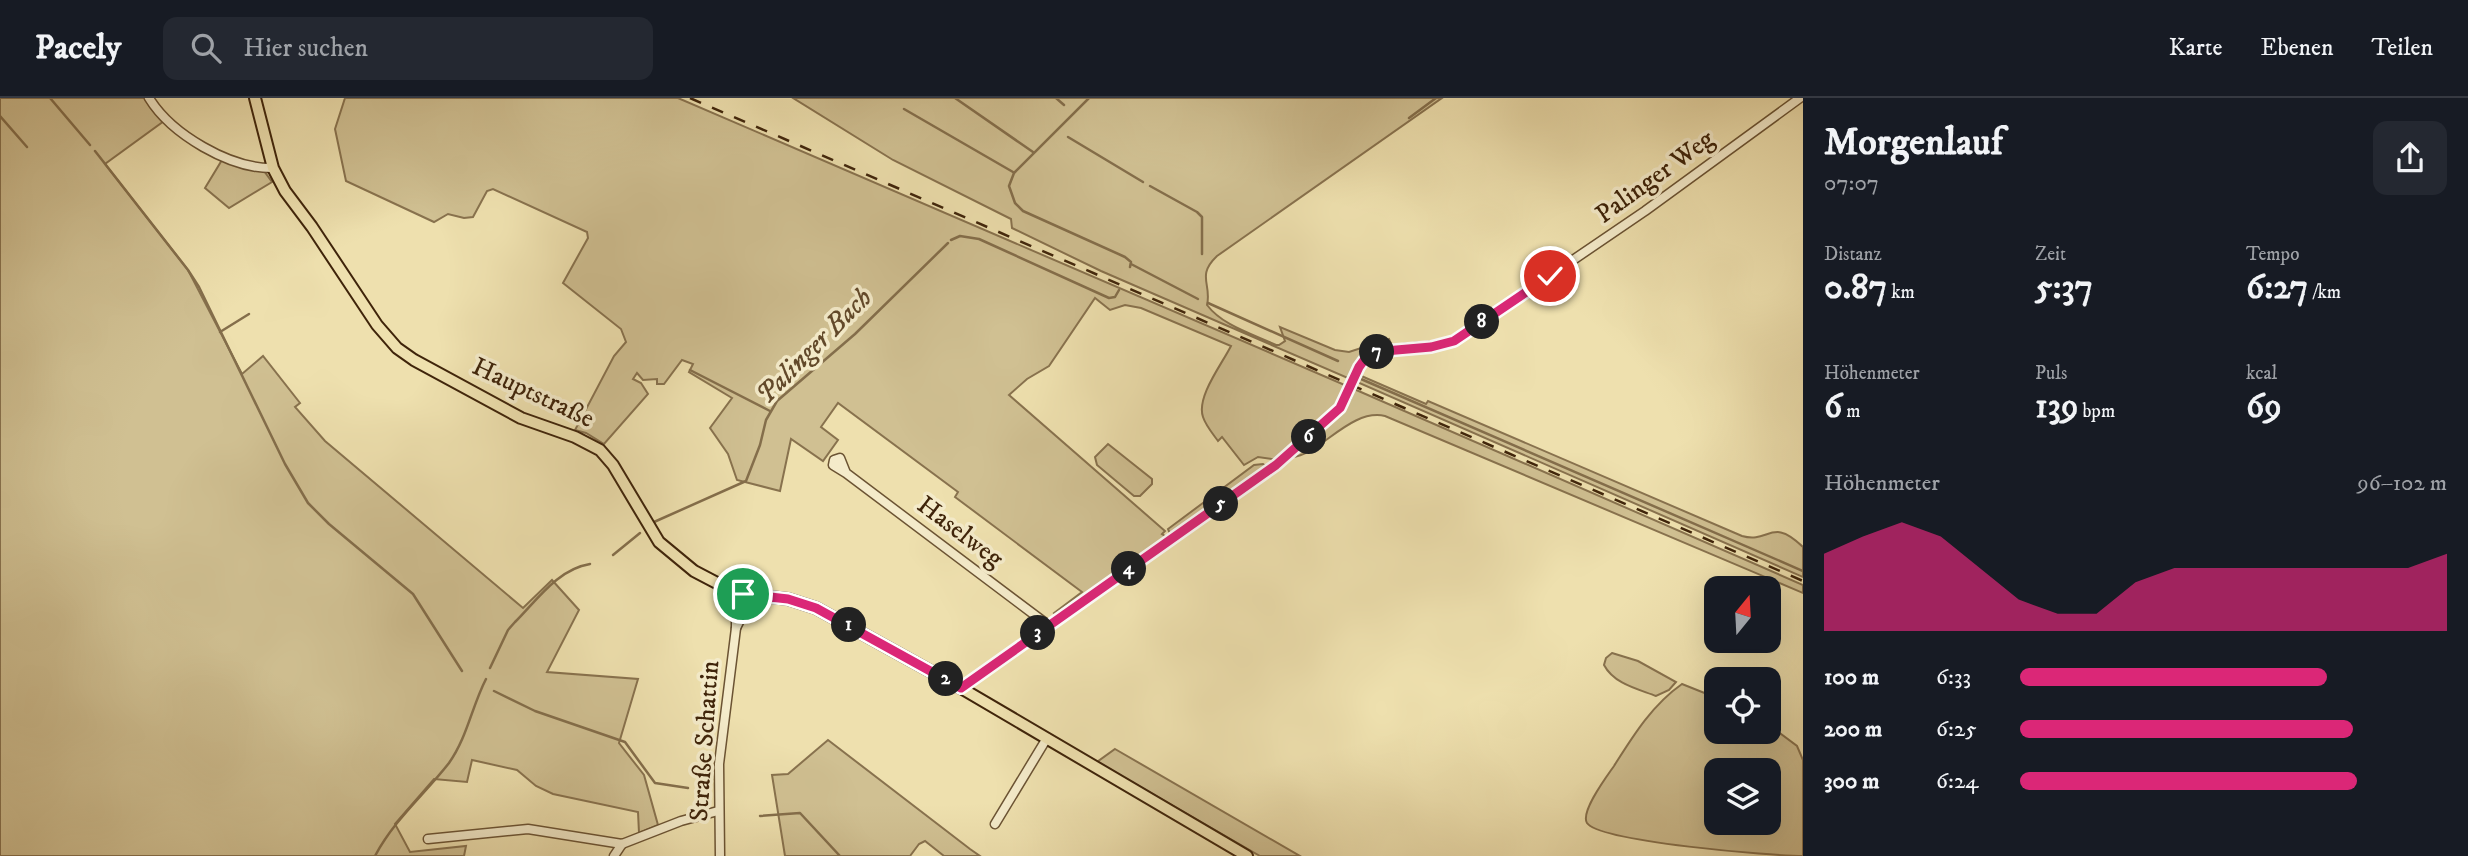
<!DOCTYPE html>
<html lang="de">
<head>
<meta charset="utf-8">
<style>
  :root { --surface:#171b24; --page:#242831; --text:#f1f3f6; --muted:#9ea1a6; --line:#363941; --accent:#db2777 }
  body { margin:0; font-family:"IM FELL DW Pica",serif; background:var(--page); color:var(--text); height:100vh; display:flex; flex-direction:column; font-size:26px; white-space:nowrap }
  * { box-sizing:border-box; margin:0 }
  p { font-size:23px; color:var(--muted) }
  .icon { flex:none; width:38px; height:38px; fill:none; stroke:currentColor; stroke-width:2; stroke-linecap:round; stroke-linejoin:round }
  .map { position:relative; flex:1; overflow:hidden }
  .panel { display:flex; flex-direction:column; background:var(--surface); width:665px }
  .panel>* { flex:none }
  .needle { width:46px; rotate:18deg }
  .fabs { position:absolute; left:1704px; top:478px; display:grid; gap:14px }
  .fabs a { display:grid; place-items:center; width:77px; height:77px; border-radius:14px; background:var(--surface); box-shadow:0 7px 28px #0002; font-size:35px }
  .pin { position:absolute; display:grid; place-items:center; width:60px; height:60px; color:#fff; margin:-30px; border:4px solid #fff; border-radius:50%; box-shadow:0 2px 7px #0007 }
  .km { position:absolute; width:35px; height:35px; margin:-18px; border-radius:50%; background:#222; color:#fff; font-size:19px; line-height:35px; text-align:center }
  .round { display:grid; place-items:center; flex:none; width:74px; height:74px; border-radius:14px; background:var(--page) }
  .summary { display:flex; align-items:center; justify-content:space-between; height:119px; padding:0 21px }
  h1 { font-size:38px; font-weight:800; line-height:52px }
  .stats { display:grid; grid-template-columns:repeat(3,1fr); gap:10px; height:119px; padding:7px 21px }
  .stats div { display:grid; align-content:center }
  .stats b { font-size:35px; font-weight:800 }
  .stats small { font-size:19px; font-weight:400 }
  .stats p { font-size:19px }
  .chart { height:196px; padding:14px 21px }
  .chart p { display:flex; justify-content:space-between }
  .chart svg { width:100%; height:126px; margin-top:7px; fill:var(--accent); opacity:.7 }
  ul { padding:0 21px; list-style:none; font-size:23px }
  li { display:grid; grid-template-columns:112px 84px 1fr; align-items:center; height:52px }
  li i { height:18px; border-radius:9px; background:var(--accent) }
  header { display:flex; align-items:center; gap:42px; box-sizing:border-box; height:98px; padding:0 35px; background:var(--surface); border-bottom:2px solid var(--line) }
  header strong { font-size:33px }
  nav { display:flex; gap:38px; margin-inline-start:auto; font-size:24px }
  .search { width:490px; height:63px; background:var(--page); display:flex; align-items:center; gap:18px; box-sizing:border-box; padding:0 24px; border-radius:14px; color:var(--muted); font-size:26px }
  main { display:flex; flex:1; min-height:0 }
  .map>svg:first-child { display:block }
  .green { fill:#d0c092; stroke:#88724e; stroke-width:2; fill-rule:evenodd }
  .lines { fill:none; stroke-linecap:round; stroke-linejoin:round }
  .stream { stroke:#846e4b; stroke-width:2.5 }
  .minor-casing { stroke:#6b5333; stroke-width:11 }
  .major-casing { stroke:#3f240a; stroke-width:14 }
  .minor { stroke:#f4ebca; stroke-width:8 }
  .major { stroke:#eee0ae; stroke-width:10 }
  .rail { stroke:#3f240a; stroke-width:2.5; stroke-dasharray:12 12; stroke-linecap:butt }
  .minor-bridge-casing { stroke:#6b5333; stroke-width:11; stroke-linecap:butt }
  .minor-bridge { stroke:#f4ebca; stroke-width:8 }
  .route-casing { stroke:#fff; stroke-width:14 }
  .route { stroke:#db2777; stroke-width:9 }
  .labels { text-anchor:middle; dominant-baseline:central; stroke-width:7; stroke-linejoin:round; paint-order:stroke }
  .street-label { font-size:26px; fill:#3f240a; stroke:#f4ebca }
  .water-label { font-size:28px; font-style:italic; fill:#62492a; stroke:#f4ebca }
</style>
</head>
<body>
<header>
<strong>Pacely</strong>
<div class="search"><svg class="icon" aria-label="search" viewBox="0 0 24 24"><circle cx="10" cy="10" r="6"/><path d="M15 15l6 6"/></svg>Hier suchen</div>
<nav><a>Karte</a><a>Ebenen</a><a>Teilen</a></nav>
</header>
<main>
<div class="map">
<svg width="1803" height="758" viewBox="0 0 1803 758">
  <rect width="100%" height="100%" fill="#eee0ae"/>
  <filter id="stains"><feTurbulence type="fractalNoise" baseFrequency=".00286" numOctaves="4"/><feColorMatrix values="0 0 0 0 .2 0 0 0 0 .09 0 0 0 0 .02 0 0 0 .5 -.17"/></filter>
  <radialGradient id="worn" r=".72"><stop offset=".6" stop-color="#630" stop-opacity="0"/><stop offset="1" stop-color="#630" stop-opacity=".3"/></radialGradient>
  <g class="green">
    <path d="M 0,0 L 147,0 L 164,23 L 105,66 L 188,172 L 242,276 L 263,258 L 300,305 L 295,309 L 325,343 L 523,510 L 552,482 L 579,512 L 547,574 L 638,581 L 619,645 L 644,677 L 658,727 L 639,735 L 638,714 L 553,696 L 536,688 L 517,672 L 472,662 L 467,684 L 434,681 L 395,726 L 410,754 L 466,748 L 464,758 L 0,758 Z"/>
    <path d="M 345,0 L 678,0 L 1347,288 L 1335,309 L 1278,362 L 1258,359 L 1244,367 L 1222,339 L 1218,343 C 1213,336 1206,328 1203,319 C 1196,299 1222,266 1231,248 L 1141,210 L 1125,207 L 1110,212 L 1095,200 L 1049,268 L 1027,281 L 1009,297 L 1165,433 L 1162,436 L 1168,440 L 1056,517 L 1054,515 L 1082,494 L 955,399 L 958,394 L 838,305 L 821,329 L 838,342 L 823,363 L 791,341 L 780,393 L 737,382 L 728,356 L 710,330 L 732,300 L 689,274 L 693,266 L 682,262 L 664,286 L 657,286 L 657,281 L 643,282 L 637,275 L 633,281 L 641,285 L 648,296 L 604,346 L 586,335 L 575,332 L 614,258 L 626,244 L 621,231 L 563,185 L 588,140 L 587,134 L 493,91 L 487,93 L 473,119 L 464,120 L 448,116 L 434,124 L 346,83 L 335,31 Z"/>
    <path d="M 793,0 L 1442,0 L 1217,158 C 1196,178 1212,186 1207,207 C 1223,228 1253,236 1276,247 L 1279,247 L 1285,243 L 1280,229 L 1335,252 L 1349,254 L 1389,241 L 1392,248 C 1365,252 1361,257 1350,281 L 1101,173 L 1012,130 L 1011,121 L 893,62 Z"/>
    <path d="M 222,62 L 264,73 L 272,84 L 229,110 L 205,90 Z"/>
    <path d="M 1359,277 L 1426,306 L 1428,303 L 1742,438 C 1770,446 1771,418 1803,449 L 1803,479 L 1357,284 Z"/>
    <path d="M 1354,291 L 1803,487 L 1803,495 L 1385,318 C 1350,310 1319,358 1292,359 L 1342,313 Z"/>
    <path d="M 1108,346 L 1152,381 L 1152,386 L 1140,398 L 1134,398 L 1097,367 L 1095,359 Z"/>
    <path d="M 1263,366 L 1267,369 L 1171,438 L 1168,431 L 1254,367 Z"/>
    <path d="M 1612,555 L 1638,563 L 1676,584 L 1669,592 L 1656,598 C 1638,591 1614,586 1604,567 L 1606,560 Z"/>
    <path d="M 1682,586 L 1717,600 L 1717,634 L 1769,634 L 1769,627 L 1797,648 L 1803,662 L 1803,758 C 1774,758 1600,744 1587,725 C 1580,714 1607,678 1614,668 C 1633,638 1652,607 1682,586 ZM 1769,672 L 1769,724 L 1717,724 L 1717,672 Z"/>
    <path d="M 828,642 L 970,751 L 980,758 L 944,758 L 925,743 L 919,746 L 910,758 L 785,758 L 772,677 L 788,676 Z"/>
    <path d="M 1115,651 L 1300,758 L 1260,758 L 1097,664 Z"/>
  </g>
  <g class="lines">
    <g class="stream">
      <path d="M 50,0 L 90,47"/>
      <path d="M 955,0 L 1033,54"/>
      <path d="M 1056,0 L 1064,7"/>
      <path d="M 1089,0 L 1014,75 L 1009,88 L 1015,105 L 1023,113 L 1125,159 L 1131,164 L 1130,169"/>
      <path d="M 904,11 L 1013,74"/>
      <path d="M 0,18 L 27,49"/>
      <path d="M 1409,20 L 1436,0"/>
      <path d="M 1068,39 L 1143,84"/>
      <path d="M 95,53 L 188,172 L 199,189 L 285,366 L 308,405 L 329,426 L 413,496 L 462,573"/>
      <path d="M 1150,88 L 1197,114 L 1202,119 L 1202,156"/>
      <path d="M 951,142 L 960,138 L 979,141 L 1109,200 L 1115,199 L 1119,192"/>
      <path d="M 1131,166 L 1198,201"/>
      <path d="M 1208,205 L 1338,263"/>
      <path d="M 220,234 L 249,216"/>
      <path d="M 690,272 L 770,313"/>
      <path d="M 1361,281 L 1803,473"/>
      <path d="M 654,424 L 746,383 L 760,347 L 766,322 L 777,303 L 855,236 L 948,145"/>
      <path d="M 613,457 L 640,435"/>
      <path d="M 490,570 L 508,532 L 515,524 C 537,502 558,471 590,466"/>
      <path d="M 494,593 L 535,613 L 625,644 L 655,685 L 688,690"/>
      <path d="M 760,718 L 800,715 L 840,758"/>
      <path d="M 375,758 C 394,722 424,697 449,665 C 467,640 472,608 486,581"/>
    </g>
    <g class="minor-casing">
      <g id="minor">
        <path d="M 149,0 C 171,36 230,71 273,70"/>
        <path d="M 1359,269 C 1375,243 1426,254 1454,243 L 1645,113 L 1800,0"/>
        <path d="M 846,375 L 833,367 L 834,362 L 840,360 L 846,375 L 1048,527"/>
        <path d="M 736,530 L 747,508 L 749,498"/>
        <path d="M 961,590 L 1276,367 L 1336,314 L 1346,300"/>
        <path d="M 995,726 L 1047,640"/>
        <path d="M 428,741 L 528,731 L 622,746 L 681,723 L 718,713"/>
        <path d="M 614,758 L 622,746"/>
        <path d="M 720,758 L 719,666 L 736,530 L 736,495"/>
      </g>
    </g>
    <g class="major-casing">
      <path id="major" d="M 255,0 L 273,70 L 285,93 L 312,129 L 377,227 L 397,250 L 414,262 L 521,320 L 575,339 L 600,352 L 613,367 L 659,444 L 694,473 L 736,495 L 788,501 L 816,510 L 961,590 L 1247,758"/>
    </g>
    <use href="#minor" class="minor"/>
    <use href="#major" class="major"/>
    <path class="rail" d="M 690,0 L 1803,483"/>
    <g class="minor-bridge-casing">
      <path id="minor-bridge" d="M 1346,300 L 1359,269"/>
    </g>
    <use href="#minor-bridge" class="minor-bridge"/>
  </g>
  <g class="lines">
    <g class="route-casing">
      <path id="route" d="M 743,496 L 788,501 L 816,510 L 961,590 L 1276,367 L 1340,310 L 1359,269 L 1367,258 L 1385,253 L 1431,249 L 1454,243 L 1550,178"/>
    </g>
    <use href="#route" class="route"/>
  </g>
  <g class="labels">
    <g class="street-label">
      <text transform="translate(1655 79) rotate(-36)">Palinger Weg</text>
      <text transform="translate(533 295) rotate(25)">Hauptstraße</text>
      <text transform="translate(960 434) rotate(37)">Haselweg</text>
      <text transform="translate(705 643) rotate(-86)">Straße Schattin</text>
    </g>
    <g class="water-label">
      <text transform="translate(814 248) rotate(-45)">Palinger Bach</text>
    </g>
  </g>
  <rect width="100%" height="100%" filter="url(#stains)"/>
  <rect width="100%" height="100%" fill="url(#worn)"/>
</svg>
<div class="fabs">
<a><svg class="needle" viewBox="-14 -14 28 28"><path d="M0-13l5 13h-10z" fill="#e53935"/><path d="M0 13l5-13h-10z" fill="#9ea1a6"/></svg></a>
<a><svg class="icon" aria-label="locate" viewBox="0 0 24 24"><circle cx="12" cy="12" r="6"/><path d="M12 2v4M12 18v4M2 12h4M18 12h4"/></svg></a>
<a><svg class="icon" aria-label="layers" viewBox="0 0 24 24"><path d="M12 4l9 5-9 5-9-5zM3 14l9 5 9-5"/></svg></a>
</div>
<div class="pin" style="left:743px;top:496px;background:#1e9e55"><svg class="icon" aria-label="arrive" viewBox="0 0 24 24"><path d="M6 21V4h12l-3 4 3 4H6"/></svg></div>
<div class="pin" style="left:1550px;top:178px;background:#d93025"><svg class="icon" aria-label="check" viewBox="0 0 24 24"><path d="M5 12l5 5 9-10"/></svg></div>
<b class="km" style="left:849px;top:527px">1</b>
<b class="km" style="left:946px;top:581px">2</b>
<b class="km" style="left:1038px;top:535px">3</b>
<b class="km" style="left:1129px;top:471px">4</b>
<b class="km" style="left:1221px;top:406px">5</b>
<b class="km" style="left:1309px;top:339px">6</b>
<b class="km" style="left:1377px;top:254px">7</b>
<b class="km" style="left:1482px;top:224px">8</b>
</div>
<section class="panel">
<div class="summary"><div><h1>Morgenlauf</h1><p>07:07</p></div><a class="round"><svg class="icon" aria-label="share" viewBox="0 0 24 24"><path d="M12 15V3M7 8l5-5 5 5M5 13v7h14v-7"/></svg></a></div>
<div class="stats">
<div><p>Distanz</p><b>0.87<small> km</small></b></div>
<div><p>Zeit</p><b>5:37</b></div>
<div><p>Tempo</p><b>6:27<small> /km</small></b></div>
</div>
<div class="stats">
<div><p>Höhenmeter</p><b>6<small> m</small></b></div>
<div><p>Puls</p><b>139<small> bpm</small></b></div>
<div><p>kcal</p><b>69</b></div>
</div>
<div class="chart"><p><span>Höhenmeter</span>96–102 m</p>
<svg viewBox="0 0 160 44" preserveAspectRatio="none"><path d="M0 44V17L10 11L20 6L30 11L40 22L50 33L60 38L70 38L80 27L90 22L100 22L110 22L120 22L130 22L140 22L150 22L160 17V44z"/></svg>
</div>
<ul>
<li><b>100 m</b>6:33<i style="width:72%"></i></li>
<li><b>200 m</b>6:25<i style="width:78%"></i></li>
<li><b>300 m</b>6:24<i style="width:79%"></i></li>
</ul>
</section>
</main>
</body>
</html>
